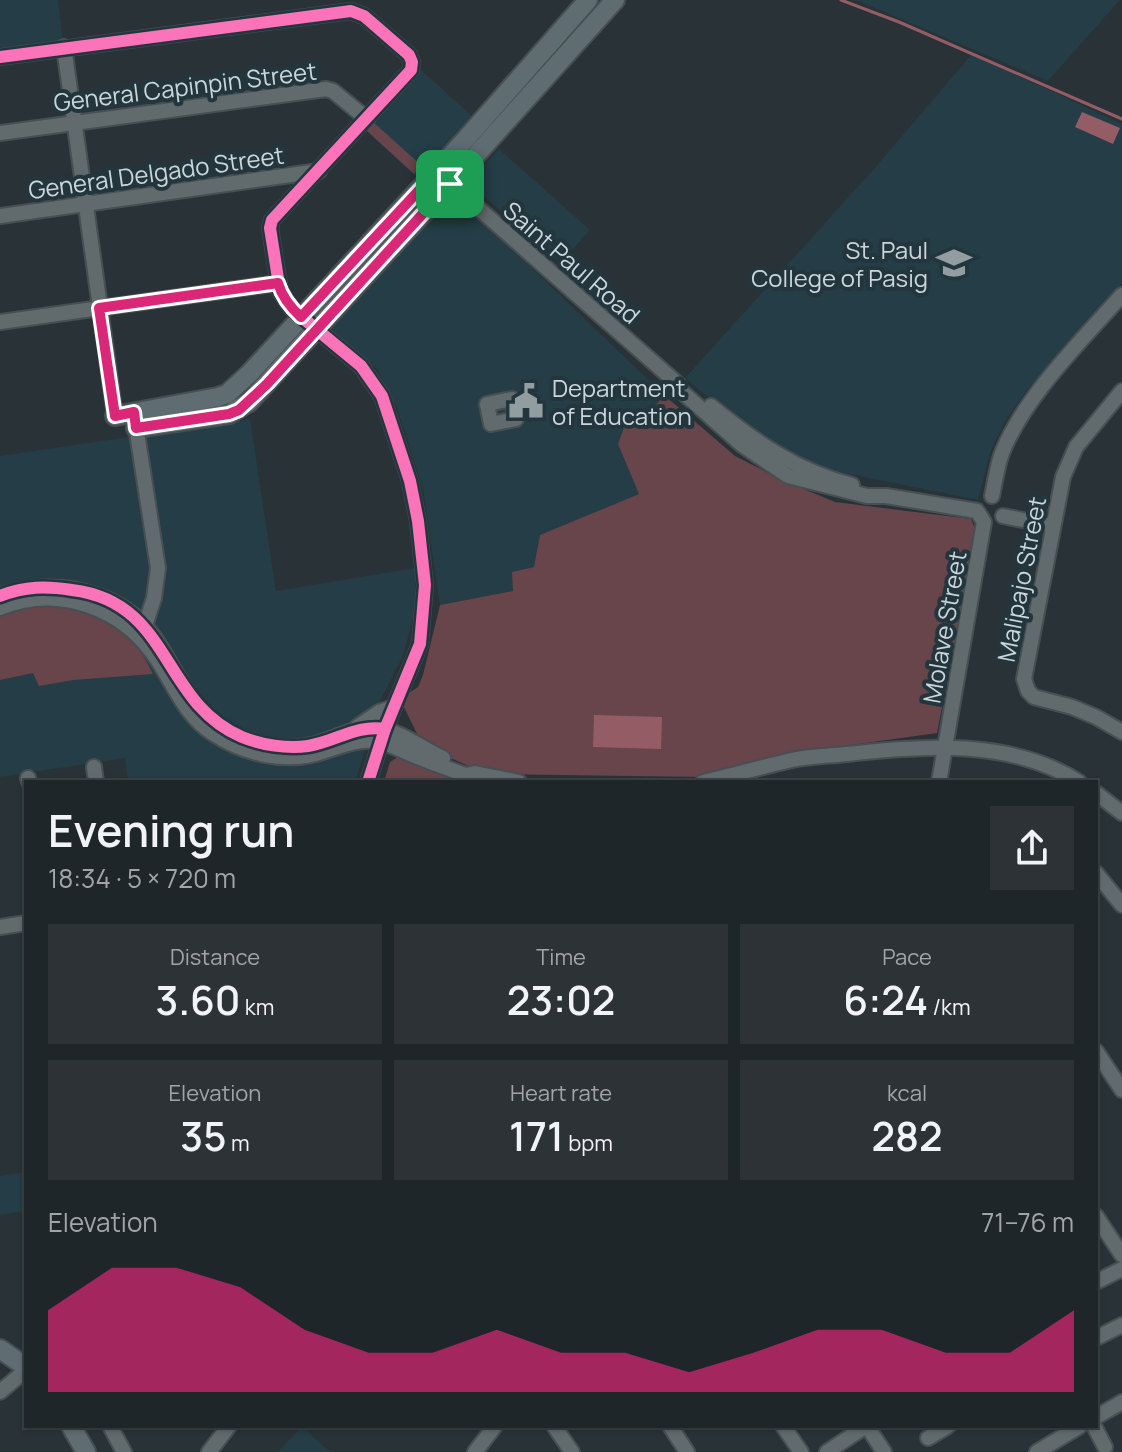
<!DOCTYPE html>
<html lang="en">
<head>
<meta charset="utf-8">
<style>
  :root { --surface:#1f2629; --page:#2c3235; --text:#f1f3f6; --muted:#a1a5a8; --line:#3c4346; --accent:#db2777 }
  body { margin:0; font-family:Manrope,sans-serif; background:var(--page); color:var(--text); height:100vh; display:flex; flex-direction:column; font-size:30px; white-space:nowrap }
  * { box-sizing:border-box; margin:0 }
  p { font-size:26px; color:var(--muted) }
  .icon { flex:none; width:44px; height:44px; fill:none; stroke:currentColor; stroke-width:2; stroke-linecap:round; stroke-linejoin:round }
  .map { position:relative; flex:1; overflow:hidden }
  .panel { position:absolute; left:24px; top:780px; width:1074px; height:648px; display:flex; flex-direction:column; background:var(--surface); border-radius:0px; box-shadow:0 2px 6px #0004,0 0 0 2px var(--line) }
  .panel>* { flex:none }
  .pin { position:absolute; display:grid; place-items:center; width:68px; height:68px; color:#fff; margin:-34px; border-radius:16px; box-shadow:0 4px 12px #0006 }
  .round { display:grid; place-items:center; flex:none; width:84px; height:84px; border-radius:0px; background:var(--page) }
  .summary { display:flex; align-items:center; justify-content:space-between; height:136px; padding:0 24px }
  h1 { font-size:44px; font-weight:600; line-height:60px }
  .stats { display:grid; grid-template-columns:repeat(3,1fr); gap:12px; height:136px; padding:8px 24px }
  .stats div { display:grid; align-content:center; border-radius:0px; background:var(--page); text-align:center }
  .stats b { font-size:40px; font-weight:600 }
  .stats small { font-size:22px; font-weight:400 }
  .stats p { font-size:22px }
  .chart { height:224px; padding:16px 24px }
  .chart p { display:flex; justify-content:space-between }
  .chart svg { width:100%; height:144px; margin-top:8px; fill:var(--accent); opacity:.7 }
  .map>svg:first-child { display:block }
  .built { fill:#243d46 }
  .green { fill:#68454a }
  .water { fill:#945d65 }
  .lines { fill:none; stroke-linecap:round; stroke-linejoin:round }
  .stream { stroke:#945d65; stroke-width:3 }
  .minor-casing { stroke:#474f53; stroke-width:18 }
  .major-casing { stroke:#474f53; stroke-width:22 }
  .minor { stroke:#616a6d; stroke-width:14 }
  .major { stroke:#5f6c71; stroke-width:18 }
  .cycleway-casing { stroke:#23363d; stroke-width:17 }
  .cycleway { stroke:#fb73b8; stroke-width:12 }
  .route-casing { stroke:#fff; stroke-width:16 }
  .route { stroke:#db2777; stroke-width:10 }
  .labels { text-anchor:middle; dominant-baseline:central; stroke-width:8; stroke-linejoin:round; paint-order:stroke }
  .street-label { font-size:24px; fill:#cbd6db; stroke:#23363d }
  .poi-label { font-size:24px; fill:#cbd6db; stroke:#23363d; text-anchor:end }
</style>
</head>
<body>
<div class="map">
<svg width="1122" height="1452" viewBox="0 0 1122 1452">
  <rect width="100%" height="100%" fill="#293337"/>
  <g class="built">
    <path d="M 0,0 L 58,0 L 63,43 L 0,50 Z"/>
    <path d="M 856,0 L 1120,0 L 1048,81 Z"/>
    <path d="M 972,54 L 1122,124 L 1122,283 L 1027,390 L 1006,420 L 991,450 L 978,500 L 829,470 L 793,459 L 756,437 L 685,378 L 873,170 Z"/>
    <path d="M 419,68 L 474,118 L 420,180 L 363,128 Z"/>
    <path d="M 499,149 L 590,230 L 560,263 L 469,183 Z"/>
    <path d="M 454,193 L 664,395 L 644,420 L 639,494 L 540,535 L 534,568 L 513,591 L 440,605 L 423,489 L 397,408 L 377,369 L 328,328 Z"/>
    <path d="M 250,419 L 276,591 L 415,568 L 415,611 L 403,656 L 381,699 L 355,782 L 128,782 L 125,758 L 0,777 L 0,456 Z"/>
    <path d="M 26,1172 L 26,1211 L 0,1215 L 0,1176 Z"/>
    <path d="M 302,1426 L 322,1445 L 331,1452 L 278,1452 Z"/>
  </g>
  <g class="green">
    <path d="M 372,121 L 422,166 L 414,174 L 365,129 Z"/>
    <path d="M 664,395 L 735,456 L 782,480 L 835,502 L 971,519 L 976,531 L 937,733 L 786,754 L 704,777 L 494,774 L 469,766 L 423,746 L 400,699 L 418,687 L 423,675 L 440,605 L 513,591 L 512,572 L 534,567 L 540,535 L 639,494 L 618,444 L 629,414 L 644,420 Z"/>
    <path d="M 47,602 C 98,610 131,625 153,674 L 73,680 L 39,686 L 33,673 L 0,680 L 0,614 Z"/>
    <path d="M 398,757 L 460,782 L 384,782 L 390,762 Z"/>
  </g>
  <g class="water">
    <path d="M 1082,112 L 1120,128 L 1113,144 L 1075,127 Z"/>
    <path d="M 594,715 L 662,717 L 661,749 L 593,747 Z"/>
  </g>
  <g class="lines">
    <path class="stream" d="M 841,0 L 899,22 L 1122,119"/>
    <g class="minor-casing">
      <g id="minor">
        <path d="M 64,47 L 115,416"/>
        <path d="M 0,57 L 351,11 L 364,16 L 409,55 L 412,62 L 411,70 L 272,220 L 270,228 L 280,291 L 292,309 L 361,366 L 382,396 L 410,481 L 418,521 L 425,585 L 420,644 L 385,729 L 368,782"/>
        <path d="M 0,133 L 326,89 L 333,91 L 367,119"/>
        <path d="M 443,177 L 678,384 L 681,391 L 742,445 L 788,476 L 867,496 L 886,496 L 977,511 L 984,522 L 939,782"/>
        <path d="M 0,216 L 319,171"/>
        <path d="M 0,322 L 278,283"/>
        <path d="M 1122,391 L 1076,447 L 1063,477 L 1024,679 L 1028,691 L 1034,697 L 1072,707 L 1096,717 L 1122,732"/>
        <path d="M 512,399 L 516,419 L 491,424 L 487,404 Z"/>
        <path d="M 711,406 C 755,442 797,471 852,485"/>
        <path d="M 135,420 L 158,568 L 154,598 L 143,632"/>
        <path d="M 992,496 C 995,482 997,466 1002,453 C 1024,397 1082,340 1122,295"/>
        <path d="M 1003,516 L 1053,526"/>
        <path d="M 0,596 C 52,577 121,590 154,637 C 175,667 187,703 218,725 C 242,742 283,752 312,745 C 333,740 354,726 376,728 C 400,730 422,749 443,758"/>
        <path d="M 0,608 C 59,584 124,608 158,661 C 175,687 185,715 212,733 C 242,753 281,763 316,754 C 337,748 359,737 381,742 C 392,745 404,752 415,756 C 432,763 449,769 466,775 L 475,773 L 519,782"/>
        <path d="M 357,727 L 379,712 L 394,707"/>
        <path d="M 94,767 L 96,782"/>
        <path d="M 28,778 L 29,782"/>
        <path d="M 703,782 C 733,775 762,767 792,760 C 810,756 829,756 847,754 C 923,745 1011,739 1079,782"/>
        <path d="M 1096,793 L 1122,813"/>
        <path d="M 1096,873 L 1122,905"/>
        <path d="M 0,927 L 26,923"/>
        <path d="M 1096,1051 L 1122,1090"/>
        <path d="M 1096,1216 L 1122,1255"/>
        <path d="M 1096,1282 L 1122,1269"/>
        <path d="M 1096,1338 L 1122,1325"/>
        <path d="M 0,1392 L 26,1370"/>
        <path d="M 1096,1417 L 1122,1402"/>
        <path d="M 110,1426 L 124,1452"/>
        <path d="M 554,1426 L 572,1452"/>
        <path d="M 670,1426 L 687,1452"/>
        <path d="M 783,1426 L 801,1452"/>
        <path d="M 867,1426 L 884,1452"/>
        <path d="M 1094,1426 L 1105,1447"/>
        <path d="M 928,1438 L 948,1426"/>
        <path d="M 209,1452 L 229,1426"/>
        <path d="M 475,1452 L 495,1426"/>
        <path d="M 827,1452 L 866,1426"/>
        <path d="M 1037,1452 L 1080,1426"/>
      </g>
    </g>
    <g class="major-casing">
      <g id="major">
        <path d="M 115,416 L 218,397 L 227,394 L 250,373 L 465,140 L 588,0"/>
        <path d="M 136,428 L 229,414 L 249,402 L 450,184 L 615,0"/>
        <path d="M 0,1349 L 26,1367"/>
        <path d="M 71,1426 L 86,1452"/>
      </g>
    </g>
    <use href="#minor" class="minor"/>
    <use href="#major" class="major"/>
    <g class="cycleway-casing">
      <g id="cycleway">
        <path d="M 0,57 L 351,11 L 364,16 L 409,55 L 412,62 L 411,70 L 272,220 L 270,228 L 280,291 L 292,309 L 361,366 L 382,396 L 410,481 L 418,521 L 425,585 L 420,644 L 385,729 L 368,782"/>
        <path d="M 0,596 C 25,586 46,586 72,590 C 172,602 161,703 242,737 C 262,745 287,749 308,746 C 335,742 357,724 385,729"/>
      </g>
    </g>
    <use href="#cycleway" class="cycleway"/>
  </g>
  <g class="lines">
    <g class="route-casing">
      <path id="route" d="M 437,171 L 450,184 L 267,384 L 239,410 L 229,414 L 136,428 L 134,412 L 115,416 L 99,308 L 278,283 C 282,297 290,307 301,317 Z"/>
    </g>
    <use href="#route" class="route"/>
  </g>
  <defs>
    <g id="university-bare" transform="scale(2.76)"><path d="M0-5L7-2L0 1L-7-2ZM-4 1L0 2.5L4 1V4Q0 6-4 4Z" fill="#929da2" stroke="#23363d" stroke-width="2.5" paint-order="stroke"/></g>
    <g id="civic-bare" transform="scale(2.76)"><path d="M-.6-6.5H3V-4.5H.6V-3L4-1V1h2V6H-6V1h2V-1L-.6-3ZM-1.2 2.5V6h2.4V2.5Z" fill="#929da2" stroke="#23363d" stroke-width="2.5" paint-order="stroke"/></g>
  </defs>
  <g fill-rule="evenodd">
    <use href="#university-bare" x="954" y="263"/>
    <use href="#civic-bare" x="526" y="401"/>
  </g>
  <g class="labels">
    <g class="street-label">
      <text transform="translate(185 86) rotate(-7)">General Capinpin Street</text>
      <text transform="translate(156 172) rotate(-8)">General Delgado Street</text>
      <text transform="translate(572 262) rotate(41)">Saint Paul Road</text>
      <text transform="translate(1021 579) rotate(-79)">Malipajo Street</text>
      <text transform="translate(944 627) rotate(-80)">Molave Street</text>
    </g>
    <g class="poi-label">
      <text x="928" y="249">St. Paul<tspan x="928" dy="28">College of Pasig</tspan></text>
      <text x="552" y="387" text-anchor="start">Department<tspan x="552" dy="28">of Education</tspan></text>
    </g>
  </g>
</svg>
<div class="pin" style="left:450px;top:184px;background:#1e9e55"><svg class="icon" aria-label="arrive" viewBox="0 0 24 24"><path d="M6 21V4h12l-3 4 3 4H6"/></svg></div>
<section class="panel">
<div class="summary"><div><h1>Evening run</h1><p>18:34 · 5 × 720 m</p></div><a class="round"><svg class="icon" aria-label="share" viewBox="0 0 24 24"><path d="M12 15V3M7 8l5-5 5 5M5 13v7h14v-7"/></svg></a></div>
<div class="stats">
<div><p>Distance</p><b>3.60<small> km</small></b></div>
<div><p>Time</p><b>23:02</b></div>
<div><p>Pace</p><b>6:24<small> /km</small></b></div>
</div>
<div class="stats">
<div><p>Elevation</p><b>35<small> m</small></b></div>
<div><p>Heart rate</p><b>171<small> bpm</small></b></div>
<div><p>kcal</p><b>282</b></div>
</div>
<div class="chart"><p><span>Elevation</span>71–76 m</p>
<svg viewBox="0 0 160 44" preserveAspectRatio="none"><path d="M0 44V19L10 6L20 6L30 12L40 25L50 32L60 32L70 25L80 32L90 32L100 38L110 32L120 25L130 25L140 32L150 32L160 19V44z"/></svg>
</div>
</section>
</div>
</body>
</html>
